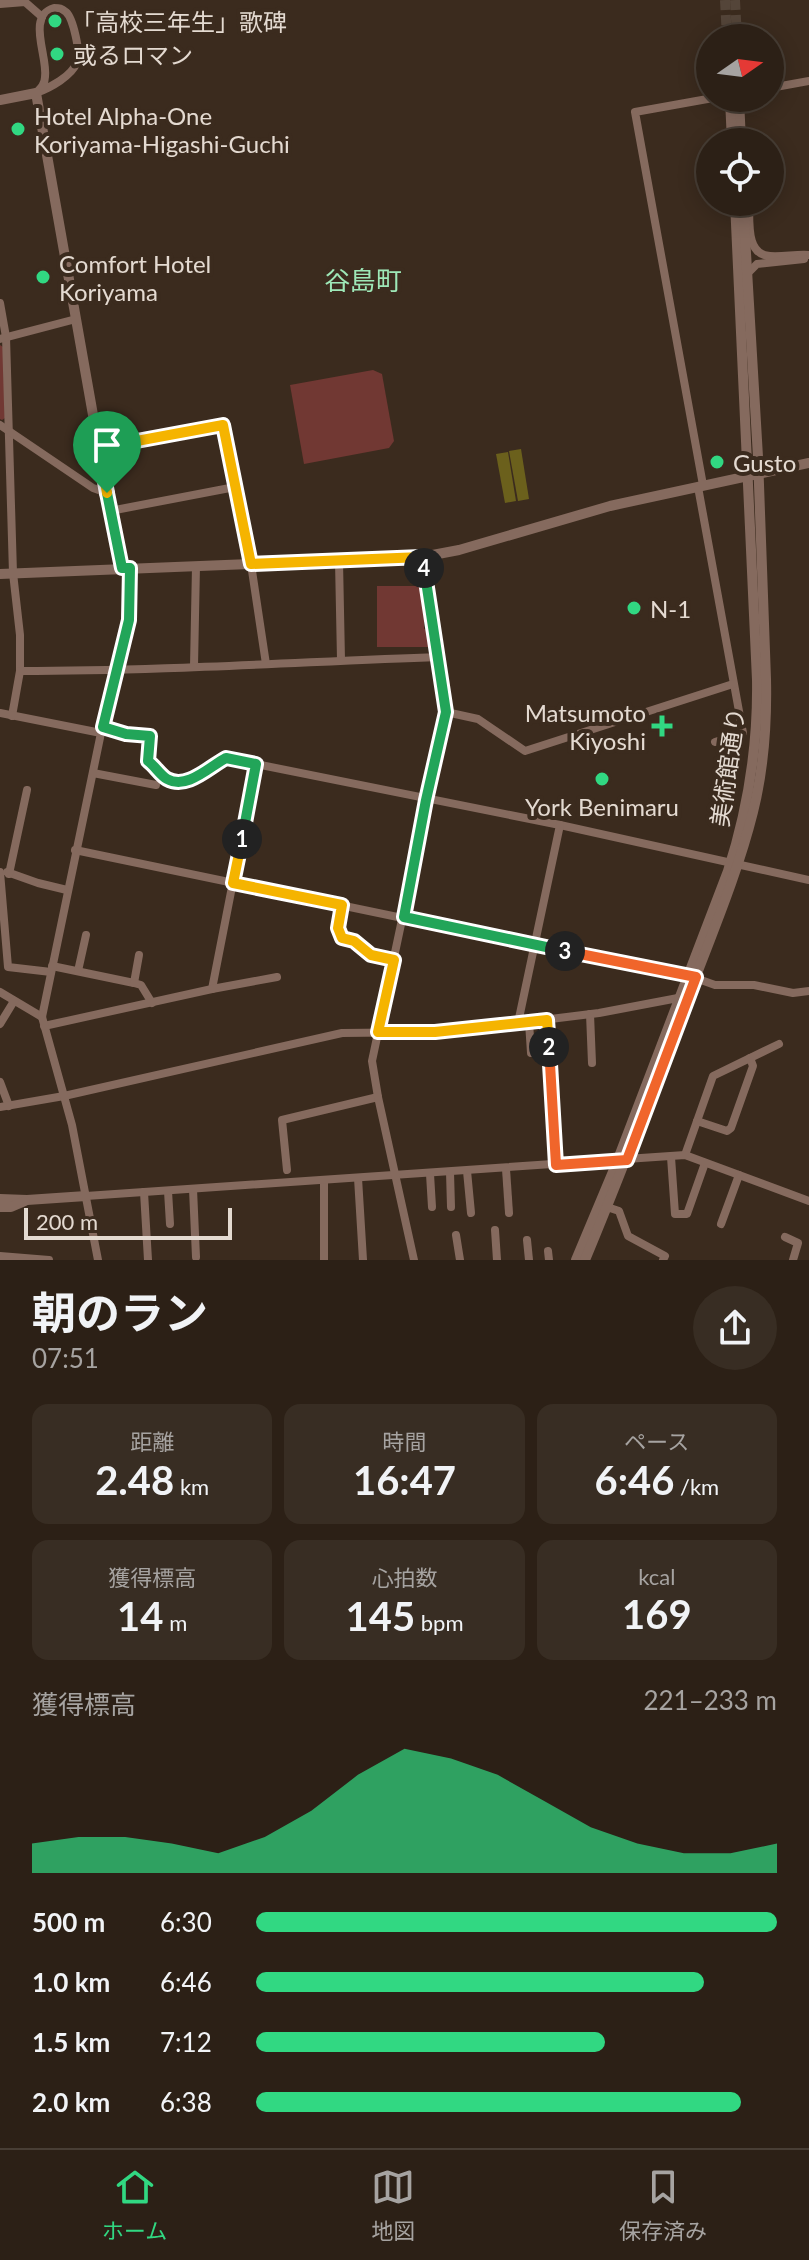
<!DOCTYPE html>
<html lang="ja">
<head>
<meta charset="utf-8">
<style>
  :root { --surface:#2c2016; --page:#382d23; --text:#f1f3f6; --muted:#a6a3a1; --line:#483e35; --accent:#31d882 }
  body { margin:0; font-family:Lato,"Noto Sans JP",sans-serif; background:var(--page); color:var(--text); height:100vh; display:flex; flex-direction:column; font-size:30px; white-space:nowrap }
  * { box-sizing:border-box; margin:0 }
  p { font-size:26px; color:var(--muted) }
  .icon { flex:none; width:44px; height:44px; fill:none; stroke:currentColor; stroke-width:2; stroke-linecap:round; stroke-linejoin:round }
  .map { position:relative; height:1260px; overflow:hidden }
  .drawer { display:flex; flex-direction:column; background:var(--surface); flex:1 }
  .drawer>* { flex:none }
  .needle { width:52px; rotate:76deg }
  .controls { position:absolute; left:696px; top:24px; display:grid; gap:16px }
  .controls a { display:grid; place-items:center; width:88px; height:88px; border-radius:50%; background:var(--surface); box-shadow:0 4px 20px #0003,0 0 0 2px var(--line); font-size:40px }
  .scale { position:absolute; left:24px; bottom:20px; width:208px; box-sizing:border-box; padding-left:8px; border:4px solid #e4dad1; border-top:0; font-size:22px; line-height:28px; white-space:nowrap; color:#e4dad1; -webkit-text-stroke:6px #3b2b1e; paint-order:stroke }
  .pin { position:absolute; display:grid; place-items:center; width:68px; height:68px; color:#fff; margin:-82px -34px; border-radius:50% 50% 50% 0; rotate:-45deg; box-shadow:0 0 8px #0007 }
  .pin .icon { rotate:45deg }
  .km { position:absolute; width:40px; height:40px; margin:-20px; border-radius:50%; background:#222; color:#fff; font-size:22px; line-height:40px; text-align:center }
  .round { display:grid; place-items:center; flex:none; width:84px; height:84px; border-radius:42px; background:var(--page) }
  .summary { display:flex; align-items:center; justify-content:space-between; height:136px; padding:0 32px }
  h1 { font-size:44px; font-weight:700; line-height:60px }
  .stats { display:grid; grid-template-columns:repeat(3,1fr); gap:12px; height:136px; padding:8px 32px }
  .stats div { display:grid; align-content:center; border-radius:16px; background:var(--page); text-align:center }
  .stats b { font-size:40px; font-weight:700 }
  .stats small { font-size:22px; font-weight:400 }
  .stats p { font-size:22px }
  .chart { height:224px; padding:16px 32px }
  .chart p { display:flex; justify-content:space-between }
  .chart svg { width:100%; height:144px; margin-top:8px; fill:var(--accent); opacity:.7 }
  ul { padding:0 32px; list-style:none; font-size:26px }
  li { display:grid; grid-template-columns:128px 96px 1fr; align-items:center; height:60px }
  li i { height:20px; border-radius:10px; background:var(--accent) }
  .tabs { display:flex; justify-content:space-around; align-items:center; height:112px; border-top:2px solid var(--line); background:var(--surface); font-size:22px; color:var(--muted) }
  .tabs a { display:grid; justify-items:center; gap:4px }
  .tabs .active { color:var(--accent) }
  .map>svg:first-child { display:block }
  .green { fill:#713833 }
  .water { fill:#6b601c }
  .lines { fill:none; stroke-linecap:round; stroke-linejoin:round }
  .tertiary-tunnel { stroke:#544539; stroke-width:10; stroke-dasharray:10 5; stroke-linecap:butt }
  .minor { stroke:#856a5e; stroke-width:8 }
  .tertiary { stroke:#856a5e; stroke-width:10 }
  .split-1-casing { stroke:#fff; stroke-width:16 }
  .split-2-casing { stroke:#fff; stroke-width:16 }
  .split-3-casing { stroke:#fff; stroke-width:16 }
  .split-4-casing { stroke:#fff; stroke-width:16 }
  .split-5-casing { stroke:#fff; stroke-width:16 }
  .split-1 { stroke:#22a559; stroke-width:10 }
  .split-2 { stroke:#f5b400; stroke-width:10 }
  .split-3 { stroke:#f0652b; stroke-width:10 }
  .split-4 { stroke:#22a559; stroke-width:10 }
  .split-5 { stroke:#f5b400; stroke-width:10 }
  .poi-dot { fill:#31d882; stroke:#3b2b1e; stroke-width:3 }
  .labels { text-anchor:middle; dominant-baseline:central; stroke-width:8; stroke-linejoin:round; paint-order:stroke }
  .poi-label { font-size:24px; fill:#e4dad1; stroke:#3b2b1e; text-anchor:start }
  .street-label { font-size:24px; fill:#e4dad1; stroke:#3b2b1e }
  .neighbourhood-label { font-size:26px; fill:#9ee8b7; stroke:#3b2b1e }
</style>
</head>
<body>
<div class="map">
<svg width="809" height="1260" viewBox="0 0 809 1260">
  <rect width="100%" height="100%" fill="#3b2b1e"/>
  <g class="green">
    <path d="M 0,345 L 3,347 L 5,418 L 2,420 L 0,419 Z"/>
    <path d="M 373,370 L 382,374 L 394,441 L 389,448 L 304,464 L 290,385 Z"/>
    <path d="M 377,586 L 420,586 L 420,594 L 424,594 L 424,629 L 430,630 L 430,647 L 377,647 Z"/>
  </g>
  <g class="water">
    <path d="M 521,449 L 529,499 L 518,501 L 509,451 Z"/>
    <path d="M 508,452 L 516,501 L 505,503 L 496,454 Z"/>
  </g>
  <g class="lines">
    <g class="tertiary-tunnel">
      <path d="M 725,0 L 727,38"/>
      <path d="M 735,0 L 737,38"/>
    </g>
    <g class="minor">
      <path d="M 0,4 L 25,2 L 41,16"/>
      <path d="M 54,8 C 60,8 61,8 66,12 C 73,18 81,53 77,62 C 72,76 50,88 36,93 C 41,88 45,84 45,77 C 48,56 26,16 54,8 Z"/>
      <path d="M 770,88 L 809,81"/>
      <path d="M 749,202 C 750,220 745,255 770,256 C 783,257 796,254 809,255"/>
      <path d="M 747,274 L 757,264 L 804,259"/>
      <path d="M 0,303 L 6,337 L 13,573 L 20,635 L 20,671 L 12,716"/>
      <path d="M 0,339 L 76,319"/>
      <path d="M 0,425 L 93,488 L 107,493"/>
      <path d="M 99,448 L 223,425 L 251,564 L 266,664"/>
      <path d="M 703,485 L 635,112 L 713,98"/>
      <path d="M 698,487 L 743,733 L 715,742"/>
      <path d="M 110,511 L 235,487"/>
      <path d="M 339,561 L 341,660"/>
      <path d="M 194,666 L 196,566"/>
      <path d="M 20,671 C 160,671 299,662 438,657"/>
      <path d="M 446,712 L 478,719 L 525,751 L 733,684"/>
      <path d="M 0,713 L 101,733"/>
      <path d="M 103,727 L 126,734 L 150,736 L 148,761 C 155,766 160,775 167,779 C 187,790 210,767 226,758 L 560,825 L 809,880"/>
      <path d="M 93,773 L 156,785"/>
      <path d="M 75,850 L 677,975 L 687,975 L 715,985 L 754,985 L 793,993 L 809,991"/>
      <path d="M 0,872 L 8,967 L 51,972"/>
      <path d="M 7,872 L 38,883 L 67,890"/>
      <path d="M 9,874 L 27,790"/>
      <path d="M 342,905 L 338,928 L 342,938 L 354,941 L 371,955 L 394,960"/>
      <path d="M 52,966 L 134,983 L 139,955"/>
      <path d="M 78,971 L 86,935"/>
      <path d="M 134,983 L 141,985 L 152,1003"/>
      <path d="M 212,989 L 256,764"/>
      <path d="M 0,992 L 42,1017"/>
      <path d="M 590,1014 L 592,1063"/>
      <path d="M 547,1020 L 556,1165"/>
      <path d="M 529,1022 L 531,1053"/>
      <path d="M 518,1023 L 560,825"/>
      <path d="M 0,1024 L 14,1001"/>
      <path d="M 44,1026 L 212,989 L 277,977"/>
      <path d="M 0,1082 L 9,1106"/>
      <path d="M 0,1107 L 64,1096 L 342,1033 L 435,1032 L 518,1023 L 599,1013 L 678,998"/>
      <path d="M 697,1121 L 727,1131 L 731,1128 L 753,1066 L 750,1058"/>
      <path d="M 685,1155 L 713,1076 L 779,1044"/>
      <path d="M 671,1157 L 675,1214 L 687,1214 L 705,1163"/>
      <path d="M 506,1169 L 509,1213"/>
      <path d="M 287,1170 L 282,1120 L 378,1097"/>
      <path d="M 467,1171 L 471,1213"/>
      <path d="M 450,1172 L 451,1207"/>
      <path d="M 430,1174 L 432,1207"/>
      <path d="M 358,1178 L 363,1260"/>
      <path d="M 324,1180 L 324,1260"/>
      <path d="M 193,1189 L 196,1257"/>
      <path d="M 168,1191 L 170,1224"/>
      <path d="M 144,1192 L 148,1260"/>
      <path d="M 86,1196 L 685,1155 L 809,1201"/>
      <path d="M 607,1207 L 619,1211 L 628,1236 L 665,1256 L 663,1260"/>
      <path d="M 721,1224 L 739,1175"/>
      <path d="M 495,1230 L 497,1260"/>
      <path d="M 456,1235 L 460,1260"/>
      <path d="M 785,1237 L 798,1243 L 793,1260"/>
      <path d="M 527,1240 L 529,1260"/>
      <path d="M 548,1251 L 549,1260"/>
      <path d="M 0,1256 L 49,1260"/>
      <path d="M 98,1260 L 72,1125 L 42,1017 L 101,733 L 129,620 L 130,568"/>
      <path d="M 414,1260 L 378,1097 L 372,1061 L 446,712 L 422,557"/>
    </g>
    <g class="tertiary">
      <path d="M 739,98 L 741,142"/>
      <path d="M 730,99 L 732,142"/>
      <path d="M 0,100 L 36,93 L 110,511 L 122,568"/>
      <path d="M 0,574 L 422,557 L 459,550 L 610,506 L 809,463"/>
      <path d="M 0,1199 L 27,1200 L 86,1196"/>
      <path d="M 0,1207 L 11,1207 L 25,1201"/>
      <path d="M 576,1260 L 615,1167 L 728,871 C 748,809 758,745 757,680 L 735,202"/>
      <path d="M 585,1260 C 621,1174 654,1087 687,1000 C 710,938 737,876 753,812 C 764,768 767,724 766,679 L 758,457 L 743,202"/>
    </g>
  </g>
  <g class="lines">
    <g class="split-1-casing">
      <path id="split-1" d="M 107,493 L 122,568 L 130,568 L 129,620 L 103,727 L 126,734 L 150,736 L 148,761 C 155,766 160,775 167,779 C 187,790 209,767 226,758 L 256,764 L 242,839"/>
    </g>
    <g class="split-2-casing">
      <path id="split-2" d="M 242,839 L 233,883 L 342,905 L 338,928 L 342,938 L 354,941 L 371,955 L 394,960 L 378,1032 L 435,1032 L 547,1020 L 549,1047"/>
    </g>
    <g class="split-3-casing">
      <path id="split-3" d="M 549,1047 L 556,1165 L 627,1160 L 696,977 L 565,951"/>
    </g>
    <g class="split-4-casing">
      <path id="split-4" d="M 424,568 L 446,712 L 426,800 L 404,917 L 565,951"/>
    </g>
    <g class="split-5-casing">
      <path id="split-5" d="M 107,493 L 99,448 L 223,425 L 251,564 L 422,557 L 424,568"/>
    </g>
    <use href="#split-1" class="split-1"/>
    <use href="#split-2" class="split-2"/>
    <use href="#split-3" class="split-3"/>
    <use href="#split-4" class="split-4"/>
    <use href="#split-5" class="split-5"/>
  </g>
  <g class="poi-dot">
    <circle cx="55" cy="21" r="8"/>
    <circle cx="57" cy="54" r="8"/>
    <circle cx="18" cy="129" r="8"/>
    <circle cx="43" cy="277" r="8"/>
    <circle cx="717" cy="462" r="8"/>
    <circle cx="634" cy="608" r="8"/>
    <path d="M658 714h8v8h8v8h-8v8h-8v-8h-8v-8h8z"/>
    <circle cx="602" cy="779" r="8"/>
  </g>
  <g class="labels">
    <g class="poi-label">
      <text x="71" y="21">「高校三年生」歌碑</text>
      <text x="73" y="54">或るロマン</text>
      <text x="34" y="115">Hotel Alpha-One<tspan x="34" dy="28">Koriyama-Higashi-Guchi</tspan></text>
      <text x="59" y="263">Comfort Hotel<tspan x="59" dy="28">Koriyama</tspan></text>
      <text x="733" y="462">Gusto</text>
      <text x="650" y="608">N-1</text>
      <text x="646" y="712" text-anchor="end">Matsumoto<tspan x="646" dy="28">Kiyoshi</tspan></text>
      <text x="602" y="806" text-anchor="middle">York Benimaru</text>
    </g>
    <g class="street-label">
      <text transform="translate(727 767) rotate(-82)">美術館通り</text>
    </g>
    <g class="neighbourhood-label">
      <text x="363" y="280">谷島町</text>
    </g>
  </g>
</svg>
<div class="controls">
<a><svg class="needle" viewBox="-14 -14 28 28"><path d="M0-13l5 13h-10z" fill="#e53935"/><path d="M0 13l5-13h-10z" fill="#a6a3a1"/></svg></a>
<a><svg class="icon" aria-label="locate" viewBox="0 0 24 24"><circle cx="12" cy="12" r="6"/><path d="M12 2v4M12 18v4M2 12h4M18 12h4"/></svg></a>
</div>
<div class="scale">200 m</div>
<div class="pin" style="left:107px;top:493px;background:#1e9e55"><svg class="icon" aria-label="arrive" viewBox="0 0 24 24"><path d="M6 21V4h12l-3 4 3 4H6"/></svg></div>
<b class="km" style="left:242px;top:839px">1</b>
<b class="km" style="left:549px;top:1047px">2</b>
<b class="km" style="left:565px;top:951px">3</b>
<b class="km" style="left:424px;top:568px">4</b>
</div>
<section class="drawer">
<div class="summary"><div><h1>朝のラン</h1><p>07:51</p></div><a class="round"><svg class="icon" aria-label="share" viewBox="0 0 24 24"><path d="M12 15V3M7 8l5-5 5 5M5 13v7h14v-7"/></svg></a></div>
<div class="stats">
<div><p>距離</p><b>2.48<small> km</small></b></div>
<div><p>時間</p><b>16:47</b></div>
<div><p>ペース</p><b>6:46<small> /km</small></b></div>
</div>
<div class="stats">
<div><p>獲得標高</p><b>14<small> m</small></b></div>
<div><p>心拍数</p><b>145<small> bpm</small></b></div>
<div><p>kcal</p><b>169</b></div>
</div>
<div class="chart"><p><span>獲得標高</span>221–233 m</p>
<svg viewBox="0 0 160 44" preserveAspectRatio="none"><path d="M0 44V35L10 33L20 33L30 35L40 38L50 33L60 25L70 14L80 6L90 9L100 14L110 22L120 30L130 35L140 38L150 38L160 35V44z"/></svg>
</div>
<ul>
<li><b>500 m</b>6:30<i style="width:100%"></i></li>
<li><b>1.0 km</b>6:46<i style="width:86%"></i></li>
<li><b>1.5 km</b>7:12<i style="width:67%"></i></li>
<li><b>2.0 km</b>6:38<i style="width:93%"></i></li>
</ul>
</section>
<nav class="tabs">
<a class="active"><svg class="icon" aria-label="home" viewBox="0 0 24 24"><path d="M3 11l9-7 9 7M6 9v11h12V9"/></svg>ホーム</a>
<a><svg class="icon" aria-label="map" viewBox="0 0 24 24"><path d="M3 6l6-2 6 2 6-2v14l-6 2-6-2-6 2zM9 4v14M15 6v14"/></svg>地図</a>
<a><svg class="icon" aria-label="saved" viewBox="0 0 24 24"><path d="M7 4h10v16l-5-4-5 4z"/></svg>保存済み</a>
</nav>
</body>
</html>
